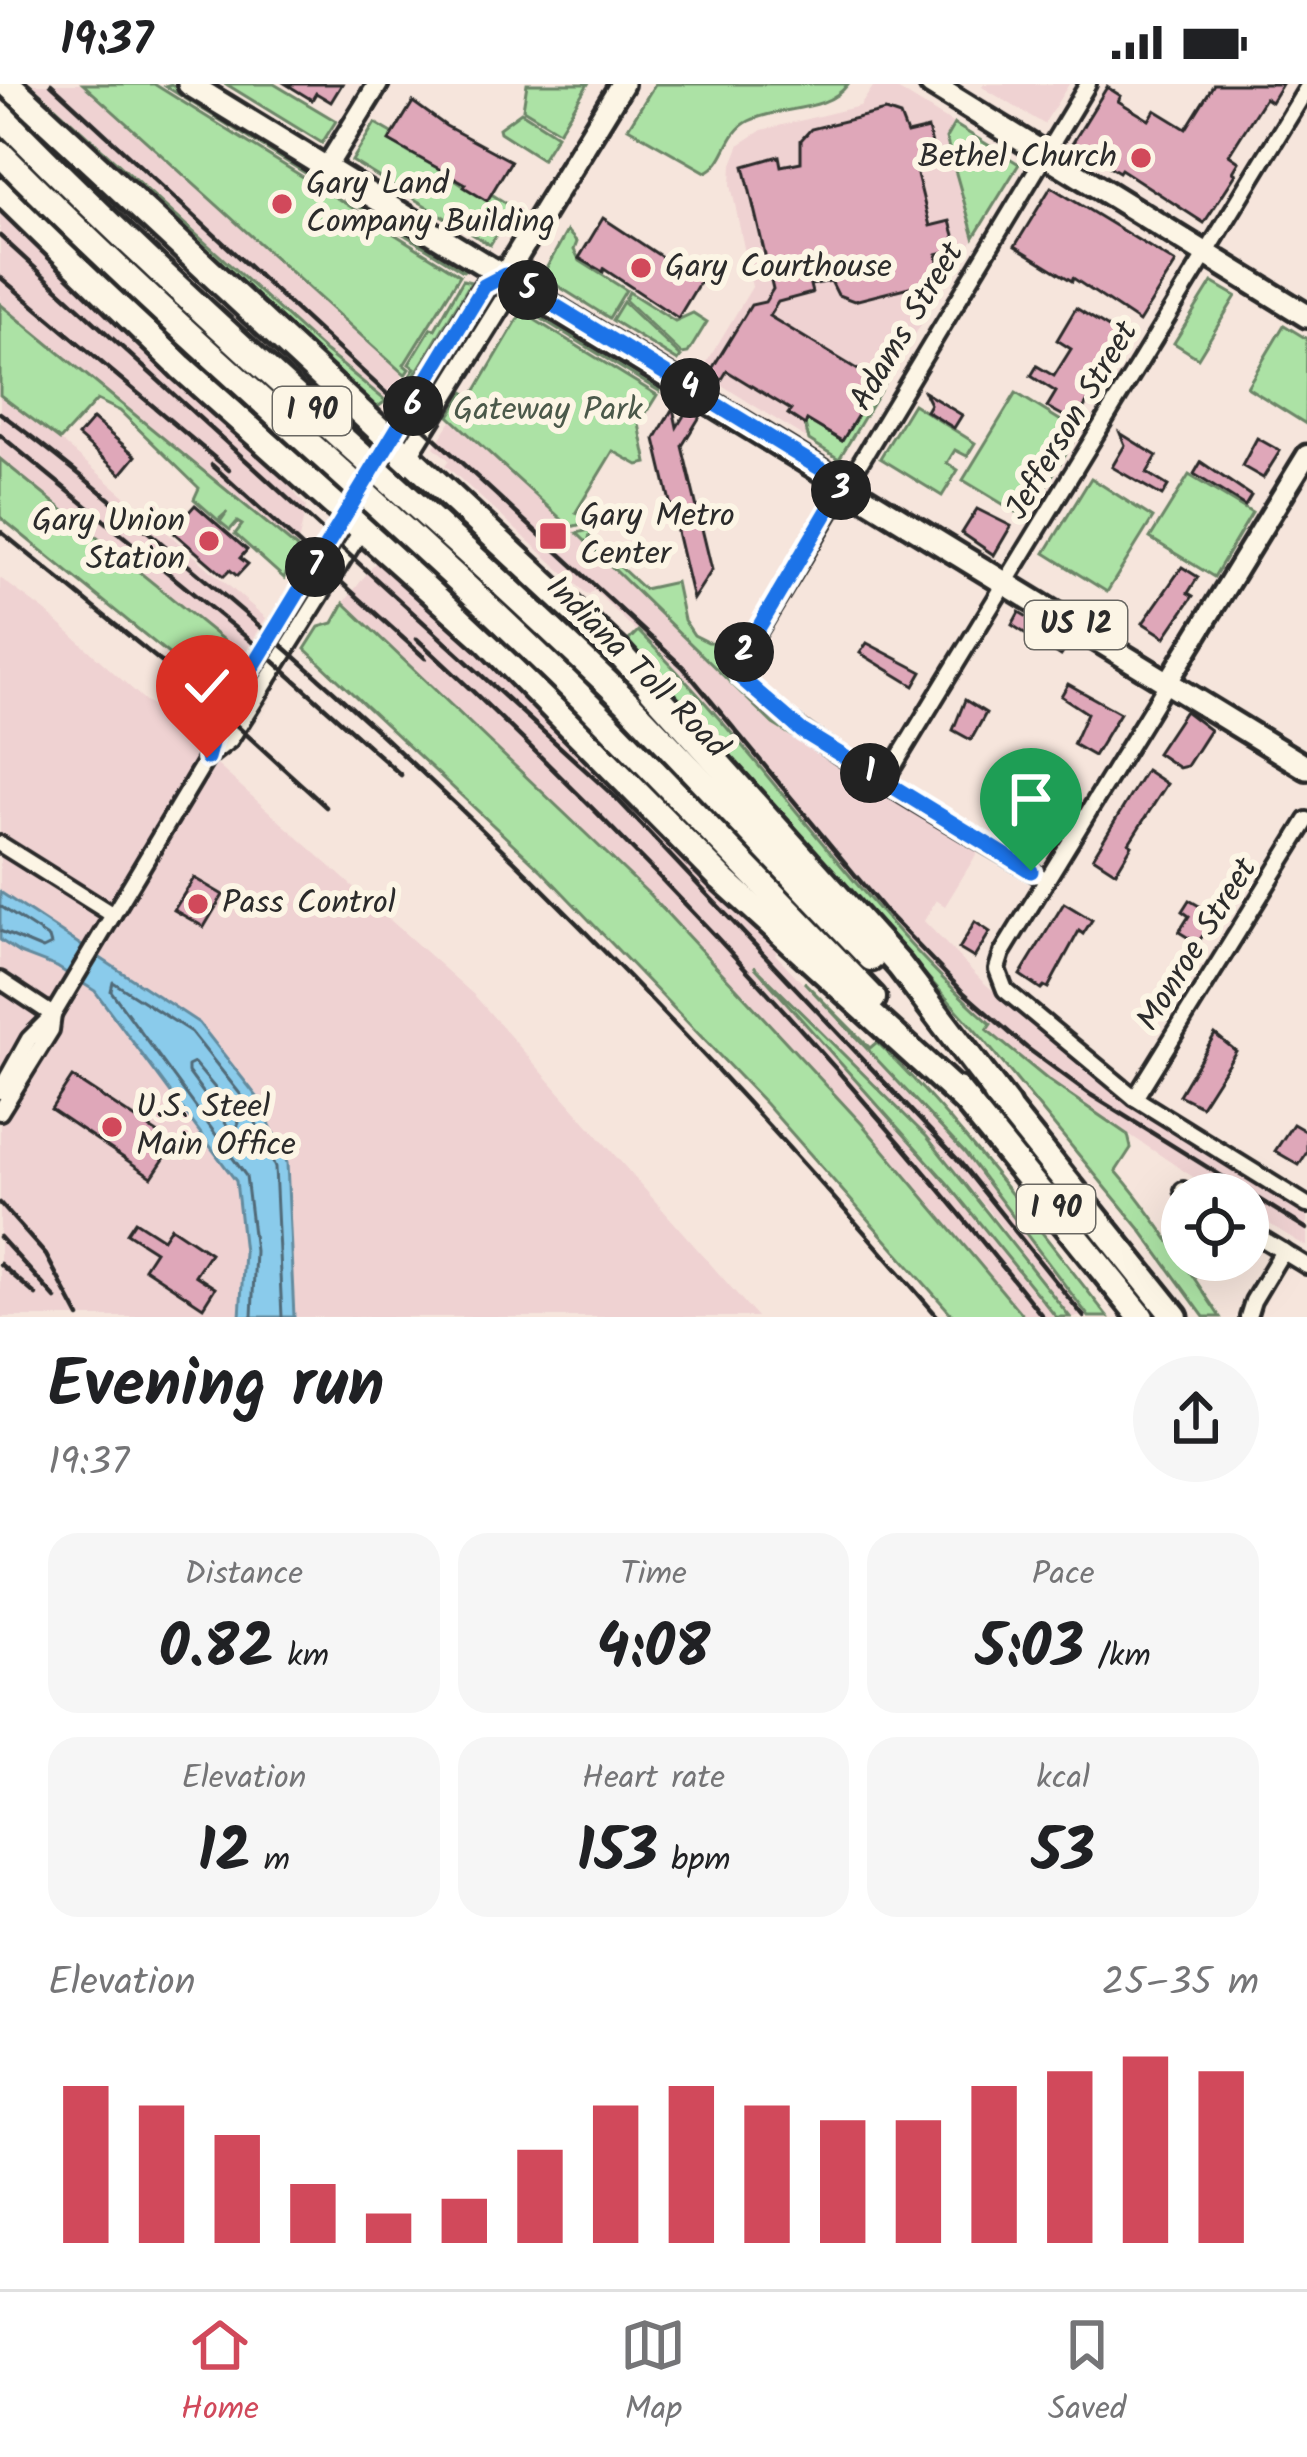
<!DOCTYPE html>
<html lang="en">
<head>
<meta charset="utf-8">
<style>
  :root { --surface:#fff; --page:#f6f6f6; --text:#202124; --muted:#757577; --line:#e0e0e0; --accent:#d1495b }
  body { margin:0; font-family:Kalam,sans-serif; background:var(--page); color:var(--text); height:100vh; display:flex; flex-direction:column; font-size:45px; white-space:nowrap }
  * { box-sizing:border-box; margin:0 }
  p { font-size:39px; color:var(--muted) }
  .icon { flex:none; width:66px; height:66px; fill:none; stroke:currentColor; stroke-width:2; stroke-linecap:round; stroke-linejoin:round }
  .map { position:relative; height:1233px; overflow:hidden }
  .details { display:flex; flex-direction:column; background:var(--surface); flex:1 }
  .details>* { flex:none }
  .fabs { position:absolute; left:1161px; top:1089px; display:grid; gap:24px }
  .fabs a { display:grid; place-items:center; width:108px; height:108px; border-radius:50%; background:var(--surface); box-shadow:0 12px 48px #0002; font-size:60px }
  .pin { position:absolute; display:grid; place-items:center; width:102px; height:102px; color:#fff; margin:-123px -51px; border-radius:50% 50% 50% 0; rotate:-45deg; box-shadow:0 0 12px #0007 }
  .pin .icon { rotate:45deg }
  .km { position:absolute; width:60px; height:60px; margin:-30px; border-radius:50%; background:#222; color:#fff; font-size:33px; line-height:60px; text-align:center }
  .round { display:grid; place-items:center; flex:none; width:126px; height:126px; border-radius:63px; background:var(--page) }
  .overview { display:flex; align-items:center; justify-content:space-between; height:204px; padding:0 48px }
  h1 { font-size:66px; font-weight:700; line-height:90px }
  .figures { display:grid; grid-template-columns:repeat(3,1fr); gap:18px; height:204px; padding:12px 48px }
  .figures div { display:grid; align-content:center; border-radius:30px; background:var(--page); text-align:center }
  .figures b { font-size:60px; font-weight:700 }
  .figures small { font-size:33px; font-weight:400 }
  .figures p { font-size:33px }
  .chart { height:336px; padding:24px 48px }
  .chart p { display:flex; justify-content:space-between }
  .chart svg { width:100%; height:216px; margin-top:12px; stroke:var(--accent); stroke-width:6 }
  .status { display:flex; justify-content:space-between; align-items:center; height:84px; padding:0 60px; background:var(--surface); direction:ltr }
  .status svg { height:33px; fill:currentColor }
  .tab-bar { display:flex; justify-content:space-around; align-items:center; height:168px; border-top:3px solid var(--line); background:var(--surface); font-size:33px; color:var(--muted) }
  .tab-bar a { display:grid; justify-items:center; gap:6px }
  .tab-bar .current { color:var(--accent) }
  .map>svg:first-child { display:block }
  .built { fill:#efd2d2 }
  .green { fill:#ace2a5; stroke:#6c8668; stroke-width:3 }
  .water { fill:#8acbeb; stroke:#648b9e; stroke-width:3 }
  .lines { fill:none; stroke-linecap:round; stroke-linejoin:round }
  .shore { stroke:#516b78; stroke-width:3 }
  .building { fill:#dfa7b9; stroke:#2b2b2b; stroke-width:3 }
  .street-casing { stroke:#2b2b2b; stroke-width:22 }
  .secondary-casing { stroke:#2b2b2b; stroke-width:27 }
  .primary-casing { stroke:#2b2b2b; stroke-width:30 }
  .highway-casing { stroke:#2b2b2b; stroke-width:33 }
  .street { stroke:#fcf5e5; stroke-width:14 }
  .secondary { stroke:#fcf5e5; stroke-width:18 }
  .primary { stroke:#fcf5e5; stroke-width:21 }
  .highway { stroke:#fcf5e5; stroke-width:24 }
  .rail { stroke:#2b2b2b; stroke-width:4.5 }
  .highway-bridge-casing { stroke:#2b2b2b; stroke-width:33; stroke-linecap:butt }
  .highway-bridge { stroke:#fcf5e5; stroke-width:24 }
  .route-casing { stroke:#fff; stroke-width:24 }
  .route { stroke:#1a73e8; stroke-width:15 }
  .poi-dot { fill:#d1495b; stroke:#fcf5e5; stroke-width:4.5 }
  .labels { text-anchor:middle; dominant-baseline:central; stroke-width:12; stroke-linejoin:round; paint-order:stroke }
  .shield { fill:#fcf5e5; stroke:#6a6863; stroke-width:3 }
  .shield-label { font-size:30px; font-weight:bold; fill:#2b2b2b }
  .poi-label { font-size:33px; fill:#2b2b2b; stroke:#fcf5e5; text-anchor:start }
  .street-label { font-size:33px; fill:#2b2b2b; stroke:#fcf5e5 }
  .park-label { font-size:33px; fill:#4b594a; stroke:#fcf5e5 }
</style>
</head>
<body>
<div class="status"><b>19:37</b><svg viewBox="0 0 49 12"><path d="M0 12V9h3v3zM5 12V6h3v6zM10 12V3h3v9zM15 12V0h3v12zM26 1h20v11H26zM47 4h2v5h-2z"/></svg></div>
<div class="map">
<svg width="1307" height="1233" viewBox="0 0 1307 1233">
  <rect width="100%" height="100%" fill="#f6e5dc"/>
  <filter id="ink" filterUnits="userSpaceOnUse"><feTurbulence type="fractalNoise" baseFrequency=".00833" numOctaves="2"/><feDisplacementMap in="SourceGraphic" scale="24" xChannelSelector="R" yChannelSelector="G"/><feConvolveMatrix kernelMatrix="1 2 1 2 8 2 1 2 1" color-interpolation-filters="sRGB"/></filter>
  <g filter="url(#ink)">
    <g class="built">
      <path d="M 30,0 L 83,0 L 404,289 L 386,317 L 326,268 Z"/>
      <path d="M 875,0 L 889,0 L 1019,80 L 839,375 L 701,288 L 752,203 L 731,101 L 732,80 L 740,60 L 762,46 L 860,22 Z"/>
      <path d="M 984,0 L 1069,0 L 1044,40 L 982,3 Z"/>
      <path d="M 0,119 L 171,291 L 279,389 L 306,423 L 297,464 L 0,220 Z"/>
      <path d="M 0,311 L 60,356 L 266,534 L 243,572 L 0,375 Z"/>
      <path d="M 453,334 L 594,465 L 768,637 L 979,766 L 945,822 L 936,816 L 924,837 L 982,897 L 1082,984 L 1171,1045 L 1307,1129 L 1307,1163 L 1248,1127 L 1248,1110 L 1221,1110 L 1190,1091 L 1048,996 L 986,946 L 990,939 L 894,846 L 697,607 L 594,506 L 588,511 L 445,381 L 449,376 L 434,363 Z"/>
      <path d="M 375,479 L 393,482 L 480,562 L 780,863 L 775,870 L 965,1070 L 1089,1233 L 1070,1233 L 987,1124 L 836,961 L 759,887 L 948,1100 L 1056,1233 L 1024,1233 L 862,1040 L 648,809 L 344,519 Z"/>
      <path d="M 0,494 L 45,527 L 475,912 L 757,1233 L 0,1233 Z"/>
    </g>
    <g class="green">
      <path d="M 20,0 L 30,0 L 326,268 L 386,317 L 372,327 Z"/>
      <path d="M 83,0 L 154,0 L 460,191 L 404,281 L 409,285 L 405,291 Z"/>
      <path d="M 171,0 L 468,183 L 463,187 L 165,2 Z"/>
      <path d="M 226,0 L 274,0 L 336,37 L 322,59 Z"/>
      <path d="M 527,0 L 588,0 L 559,47 L 523,25 Z"/>
      <path d="M 655,0 L 848,0 C 826,30 781,21 749,37 C 725,49 727,79 706,88 L 628,44 Z"/>
      <path d="M 521,28 L 557,51 L 542,75 L 500,48 L 499,44 Z"/>
      <path d="M 375,39 L 394,50 L 390,57 L 411,70 L 414,68 L 465,102 L 491,110 L 509,121 L 511,126 L 490,161 L 352,77 Z"/>
      <path d="M 954,40 L 1019,80 L 974,153 L 946,54 Z"/>
      <path d="M 567,147 L 577,158 L 574,166 L 580,177 L 626,206 L 609,234 L 542,192 Z"/>
      <path d="M 463,196 L 471,198 L 411,297 L 408,295 L 415,284 L 409,280 L 431,244 L 435,245 Z"/>
      <path d="M 1212,198 L 1236,212 L 1198,274 L 1174,259 Z"/>
      <path d="M 629,208 L 675,237 L 693,229 L 707,238 L 688,269 L 682,270 L 625,216 Z"/>
      <path d="M 522,218 L 659,299 L 659,307 L 524,224 Z"/>
      <path d="M 623,218 L 681,273 L 678,277 L 612,236 Z"/>
      <path d="M 0,220 L 297,464 L 284,494 L 235,450 L 242,441 L 237,438 L 230,446 L 220,438 L 227,428 L 218,436 L 194,415 L 199,404 L 120,327 L 97,316 L 60,356 L 0,311 Z"/>
      <path d="M 522,228 L 657,311 L 639,340 L 647,379 L 638,381 L 613,367 L 576,428 L 591,438 L 570,443 L 449,332 L 464,308 L 472,313 Z"/>
      <path d="M 1284,241 L 1307,255 L 1306,340 L 1247,303 Z"/>
      <path d="M 892,276 L 897,279 L 839,375 L 809,356 L 805,341 L 807,336 L 842,357 Z"/>
      <path d="M 1016,309 L 1079,348 L 1026,434 L 963,396 Z"/>
      <path d="M 913,320 L 975,359 L 967,372 L 955,366 L 947,379 L 958,386 L 942,412 L 880,374 Z"/>
      <path d="M 0,375 L 243,572 L 219,611 L 0,433 Z"/>
      <path d="M 1189,391 L 1252,429 L 1214,493 L 1150,454 Z"/>
      <path d="M 1091,394 L 1153,434 L 1107,508 L 1045,469 Z"/>
      <path d="M 593,445 L 589,454 L 644,505 L 676,498 L 684,536 L 694,551 L 708,558 L 732,559 C 731,567 727,577 729,586 C 739,630 927,730 972,757 L 971,761 L 773,640 L 577,449 Z"/>
      <path d="M 344,519 L 648,809 L 862,1040 L 1024,1233 L 954,1233 L 766,1020 L 542,787 L 305,565 L 319,543 L 333,539 Z"/>
      <path d="M 638,547 C 763,671 858,822 991,940 L 987,946 L 1048,996 L 1128,1051 L 1131,1064 L 1116,1087 C 1155,1132 1186,1183 1220,1233 L 1204,1233 L 1140,1145 L 982,954 L 628,557 Z"/>
      <path d="M 754,882 L 927,1053 L 1070,1233 L 1056,1233 L 948,1100 Z"/>
      <path d="M 804,898 L 870,964 L 877,958 C 963,1042 1034,1139 1108,1233 L 1089,1233 L 965,1069 Z"/>
    </g>
    <path class="water" d="M 0,808 L 199,939 L 258,1014 L 287,1079 L 294,1233 L 240,1233 L 244,1168 L 236,1097 L 95,907 L 57,883 L 20,869 L 0,856 Z"/>
    <g class="lines">
      <g class="shore">
        <path d="M 0,822 L 49,854 L 51,861 L 43,865 L 0,847"/>
        <path d="M 194,979 L 234,1027 L 239,1039 L 236,1045 L 229,1044 L 188,988 L 188,982 Z"/>
        <path d="M 252,1233 L 255,1167 L 246,1092 L 111,907 L 113,898 L 191,948 L 248,1020 L 275,1083 L 282,1233"/>
      </g>
    </g>
    <g class="building">
      <path d="M 286,0 L 342,0 L 331,18 L 316,9 L 312,16 Z"/>
      <path d="M 1214,0 L 1282,0 L 1271,18 L 1265,14 L 1229,71 L 1239,78 L 1233,88 L 1236,90 L 1204,139 L 1121,85 L 1119,88 L 1072,60 L 1107,3 L 1121,12 L 1118,17 L 1149,36 L 1155,26 L 1186,45 Z"/>
      <path d="M 413,18 L 446,42 L 511,77 L 487,117 L 464,103 L 466,100 L 389,57 Z"/>
      <path d="M 885,27 L 900,32 L 907,50 L 928,45 L 935,73 L 914,78 L 930,142 L 950,137 L 958,165 L 937,170 L 939,186 L 929,198 L 854,217 L 838,211 L 831,197 L 810,201 L 812,209 L 778,218 L 769,232 L 878,298 L 842,357 L 807,336 L 805,341 L 788,330 L 791,326 L 727,287 L 716,305 L 704,298 L 751,221 L 765,218 L 773,205 L 744,82 L 779,72 L 781,82 L 801,78 L 801,56 L 811,45 Z"/>
      <path d="M 1051,103 L 1176,179 L 1139,238 L 1073,194 L 1072,197 L 1015,162 Z"/>
      <path d="M 603,134 L 677,183 L 679,180 L 702,194 L 678,234 L 604,185 L 603,188 L 579,174 Z"/>
      <path d="M 1076,224 L 1120,251 L 1097,289 L 1103,293 L 1075,338 L 1047,323 L 1056,308 L 1031,292 L 1037,282 L 1054,292 L 1071,265 L 1057,256 Z"/>
      <path d="M 924,308 L 962,331 L 954,344 L 926,327 L 930,320 Z"/>
      <path d="M 689,323 L 701,331 L 682,362 L 712,486 L 693,515 L 655,355 L 673,324 L 677,343 Z"/>
      <path d="M 93,335 L 136,372 L 121,390 L 78,352 Z"/>
      <path d="M 1120,349 L 1157,372 L 1147,389 L 1168,402 L 1162,412 L 1112,383 L 1125,361 Z"/>
      <path d="M 1257,354 L 1280,367 L 1263,394 L 1242,382 Z"/>
      <path d="M 1201,378 L 1251,412 L 1245,422 L 1194,390 Z"/>
      <path d="M 195,421 L 247,466 L 240,474 L 248,480 L 237,492 L 230,486 L 224,492 L 172,447 Z"/>
      <path d="M 977,425 L 1011,442 L 994,471 L 962,449 Z"/>
      <path d="M 1182,483 L 1198,493 L 1188,509 L 1193,512 L 1165,553 L 1143,539 Z"/>
      <path d="M 1019,528 L 1070,558 L 1061,572 L 1012,541 Z"/>
      <path d="M 867,559 L 922,588 L 914,602 L 860,569 Z"/>
      <path d="M 1068,600 L 1120,629 L 1094,672 L 1073,660 L 1087,629 L 1061,612 Z"/>
      <path d="M 965,616 L 986,629 L 971,656 L 953,646 Z"/>
      <path d="M 1185,627 L 1210,646 L 1187,682 L 1179,684 L 1157,669 Z"/>
      <path d="M 1146,686 L 1167,700 L 1129,759 L 1132,761 L 1116,788 L 1093,773 Z"/>
      <path d="M 1031,717 L 1055,731 L 1036,759 L 1019,749 L 1028,734 L 1023,731 Z"/>
      <path d="M 194,794 L 223,811 L 204,843 L 174,826 Z"/>
      <path d="M 1189,816 L 1218,833 L 1197,859 L 1179,848 L 1189,832 L 1182,827 Z"/>
      <path d="M 1064,819 L 1092,836 L 1083,850 L 1079,847 L 1048,904 L 1044,902 L 1041,905 L 1020,891 Z"/>
      <path d="M 975,838 L 990,848 L 974,874 L 959,865 Z"/>
      <path d="M 1215,950 L 1236,967 L 1201,1022 L 1179,1011 Z"/>
      <path d="M 72,993 L 174,1060 L 152,1093 L 51,1025 Z"/>
      <path d="M 1293,1040 L 1307,1048 L 1307,1068 L 1299,1081 L 1275,1067 Z"/>
      <path d="M 135,1137 L 163,1155 L 171,1143 L 210,1169 L 195,1191 L 215,1204 L 203,1223 L 144,1184 L 155,1167 L 127,1149 Z"/>
    </g>
    <g class="lines">
      <g class="street-casing">
        <g id="street">
          <path d="M 1168,598 L 1002,869 L 997,885 L 1005,906 L 1135,1014 L 1307,1121"/>
          <path d="M 207,674 L 230,656 L 361,447"/>
          <path d="M 884,698 L 1307,4"/>
          <path d="M 0,760 L 113,831"/>
          <path d="M 1046,796 C 990,761 752,632 737,583 L 1088,0"/>
          <path d="M 0,896 L 53,931"/>
          <path d="M 0,1007 L 29,955 L 53,931 L 207,674 L 215,645 L 346,433"/>
          <path d="M 1135,1014 L 1307,736"/>
          <path d="M 0,1028 L 51,946 L 53,931"/>
          <path d="M 1183,1106 L 1190,1110"/>
          <path d="M 1248,1146 L 1307,1182"/>
          <path d="M 1248,1233 L 1253,1217 L 1283,1167"/>
        </g>
      </g>
      <g class="secondary-casing">
        <g id="secondary">
          <path d="M 326,84 L 378,0"/>
          <path d="M 370,432 L 505,215 L 505,191 L 484,202 L 371,393"/>
          <path d="M 1168,598 L 1307,371"/>
        </g>
      </g>
      <g class="primary-casing">
        <g id="primary">
          <path d="M 189,0 L 1307,684"/>
          <path d="M 931,0 L 1307,232"/>
          <path d="M 505,191 L 622,0"/>
        </g>
      </g>
      <g class="highway-casing">
        <g id="highway">
          <path d="M 8,0 L 617,567 L 900,882 L 1007,1022"/>
          <path d="M 0,107 L 181,283 L 486,556 L 721,794 L 968,1019"/>
          <path d="M 628,619 L 871,874"/>
          <path d="M 608,640 L 873,914"/>
          <path d="M 957,1006 L 1141,1233"/>
          <path d="M 996,1010 L 1175,1233"/>
        </g>
      </g>
      <use href="#street" class="street"/>
      <use href="#secondary" class="secondary"/>
      <use href="#primary" class="primary"/>
      <use href="#highway" class="highway"/>
      <g class="rail">
        <path d="M 51,0 L 683,583 L 885,827 L 964,909 L 1027,964 L 1091,1011 L 1307,1145"/>
        <path d="M 0,152 L 616,714 L 959,1077 L 1084,1233"/>
        <path d="M 0,193 L 229,386"/>
        <path d="M 0,329 C 66,377 128,431 190,483 C 462,709 708,965 938,1233"/>
        <path d="M 0,351 L 251,557 L 401,691"/>
        <path d="M 212,381 L 425,574"/>
        <path d="M 0,447 L 213,620 L 326,723"/>
        <path d="M 417,555 C 642,763 853,993 1043,1233"/>
        <path d="M 0,1119 L 46,1171 L 79,1233"/>
        <path d="M 0,1153 L 56,1215"/>
        <path d="M 0,1180 L 36,1211"/>
      </g>
      <g class="highway-bridge-casing">
        <g id="highway-bridge">
          <path d="M 0,31 C 200,236 422,419 628,619"/>
          <path d="M 0,69 C 195,267 412,442 608,640"/>
        </g>
      </g>
      <use href="#highway-bridge" class="highway-bridge"/>
    </g>
  </g>
  <g class="lines" filter="url(#ink)">
    <g class="route-casing">
      <path id="route" d="M 207,674 L 215,645 L 484,202 L 505,191 L 844,399 L 739,577 L 740,593 L 802,647 L 1031,787"/>
    </g>
    <use href="#route" class="route"/>
  </g>
  <g class="poi-dot">
    <circle cx="1141" cy="74" r="12"/>
    <circle cx="282" cy="120" r="12"/>
    <circle cx="641" cy="184" r="12"/>
    <rect x="538" y="437" width="30" height="30" rx="6"/>
    <circle cx="209" cy="457" r="12"/>
    <circle cx="198" cy="820" r="12"/>
    <circle cx="112" cy="1043" r="12"/>
  </g>
  <g class="labels">
    <g class="shield">
      <rect x="273" y="303" width="78" height="48" rx="9"/>
      <rect x="1025" y="517" width="102" height="48" rx="9"/>
      <rect x="1017" y="1101" width="78" height="48" rx="9"/>
    </g>
    <g class="shield-label">
      <text x="312" y="327">I 90</text>
      <text x="1076" y="541">US 12</text>
      <text x="1056" y="1125">I 90</text>
    </g>
    <g class="poi-label">
      <text x="1117" y="74" text-anchor="end">Bethel Church</text>
      <text x="306" y="101">Gary Land<tspan x="306" dy="38">Company Building</tspan></text>
      <text x="665" y="184">Gary Courthouse</text>
      <text x="580" y="433">Gary Metro<tspan x="580" dy="38">Center</tspan></text>
      <text x="185" y="438" text-anchor="end">Gary Union<tspan x="185" dy="38">Station</tspan></text>
      <text x="222" y="820">Pass Control</text>
      <text x="136" y="1024">U.S. Steel<tspan x="136" dy="38">Main Office</tspan></text>
    </g>
    <g class="street-label">
      <text transform="translate(908 243) rotate(-59)">Adams Street</text>
      <text transform="translate(1073 337) rotate(-59)">Jefferson Street</text>
      <text transform="translate(636 584) rotate(45)">Indiana Toll Road</text>
      <text transform="translate(1198 861) rotate(-58)">Monroe Street</text>
    </g>
    <g class="park-label">
      <text x="548" y="327">Gateway Park</text>
    </g>
  </g>
</svg>
<div class="fabs">
<a><svg class="icon" aria-label="locate" viewBox="0 0 24 24"><circle cx="12" cy="12" r="6"/><path d="M12 2v4M12 18v4M2 12h4M18 12h4"/></svg></a>
</div>
<div class="pin" style="left:1031px;top:787px;background:#1e9e55"><svg class="icon" aria-label="arrive" viewBox="0 0 24 24"><path d="M6 21V4h12l-3 4 3 4H6"/></svg></div>
<div class="pin" style="left:207px;top:674px;background:#d93025"><svg class="icon" aria-label="check" viewBox="0 0 24 24"><path d="M5 12l5 5 9-10"/></svg></div>
<b class="km" style="left:870px;top:689px">1</b>
<b class="km" style="left:744px;top:568px">2</b>
<b class="km" style="left:841px;top:406px">3</b>
<b class="km" style="left:690px;top:304px">4</b>
<b class="km" style="left:528px;top:206px">5</b>
<b class="km" style="left:413px;top:322px">6</b>
<b class="km" style="left:315px;top:483px">7</b>
</div>
<section class="details">
<div class="overview"><div><h1>Evening run</h1><p>19:37</p></div><a class="round"><svg class="icon" aria-label="share" viewBox="0 0 24 24"><path d="M12 15V3M7 8l5-5 5 5M5 13v7h14v-7"/></svg></a></div>
<div class="figures">
<div><p>Distance</p><b>0.82<small> km</small></b></div>
<div><p>Time</p><b>4:08</b></div>
<div><p>Pace</p><b>5:03<small> /km</small></b></div>
</div>
<div class="figures">
<div><p>Elevation</p><b>12<small> m</small></b></div>
<div><p>Heart rate</p><b>153<small> bpm</small></b></div>
<div><p>kcal</p><b>53</b></div>
</div>
<div class="chart"><p><span>Elevation</span>25–35 m</p>
<svg viewBox="0 0 160 44" preserveAspectRatio="none"><path d="M5 44V12M15 44V16M25 44V22M35 44V32M45 44V38M55 44V35M65 44V25M75 44V16M85 44V12M95 44V16M105 44V19M115 44V19M125 44V12M135 44V9M145 44V6M155 44V9"/></svg>
</div>
</section>
<nav class="tab-bar">
<a class="current"><svg class="icon" aria-label="home" viewBox="0 0 24 24"><path d="M3 11l9-7 9 7M6 9v11h12V9"/></svg>Home</a>
<a><svg class="icon" aria-label="map" viewBox="0 0 24 24"><path d="M3 6l6-2 6 2 6-2v14l-6 2-6-2-6 2zM9 4v14M15 6v14"/></svg>Map</a>
<a><svg class="icon" aria-label="saved" viewBox="0 0 24 24"><path d="M7 4h10v16l-5-4-5 4z"/></svg>Saved</a>
</nav>
</body>
</html>
